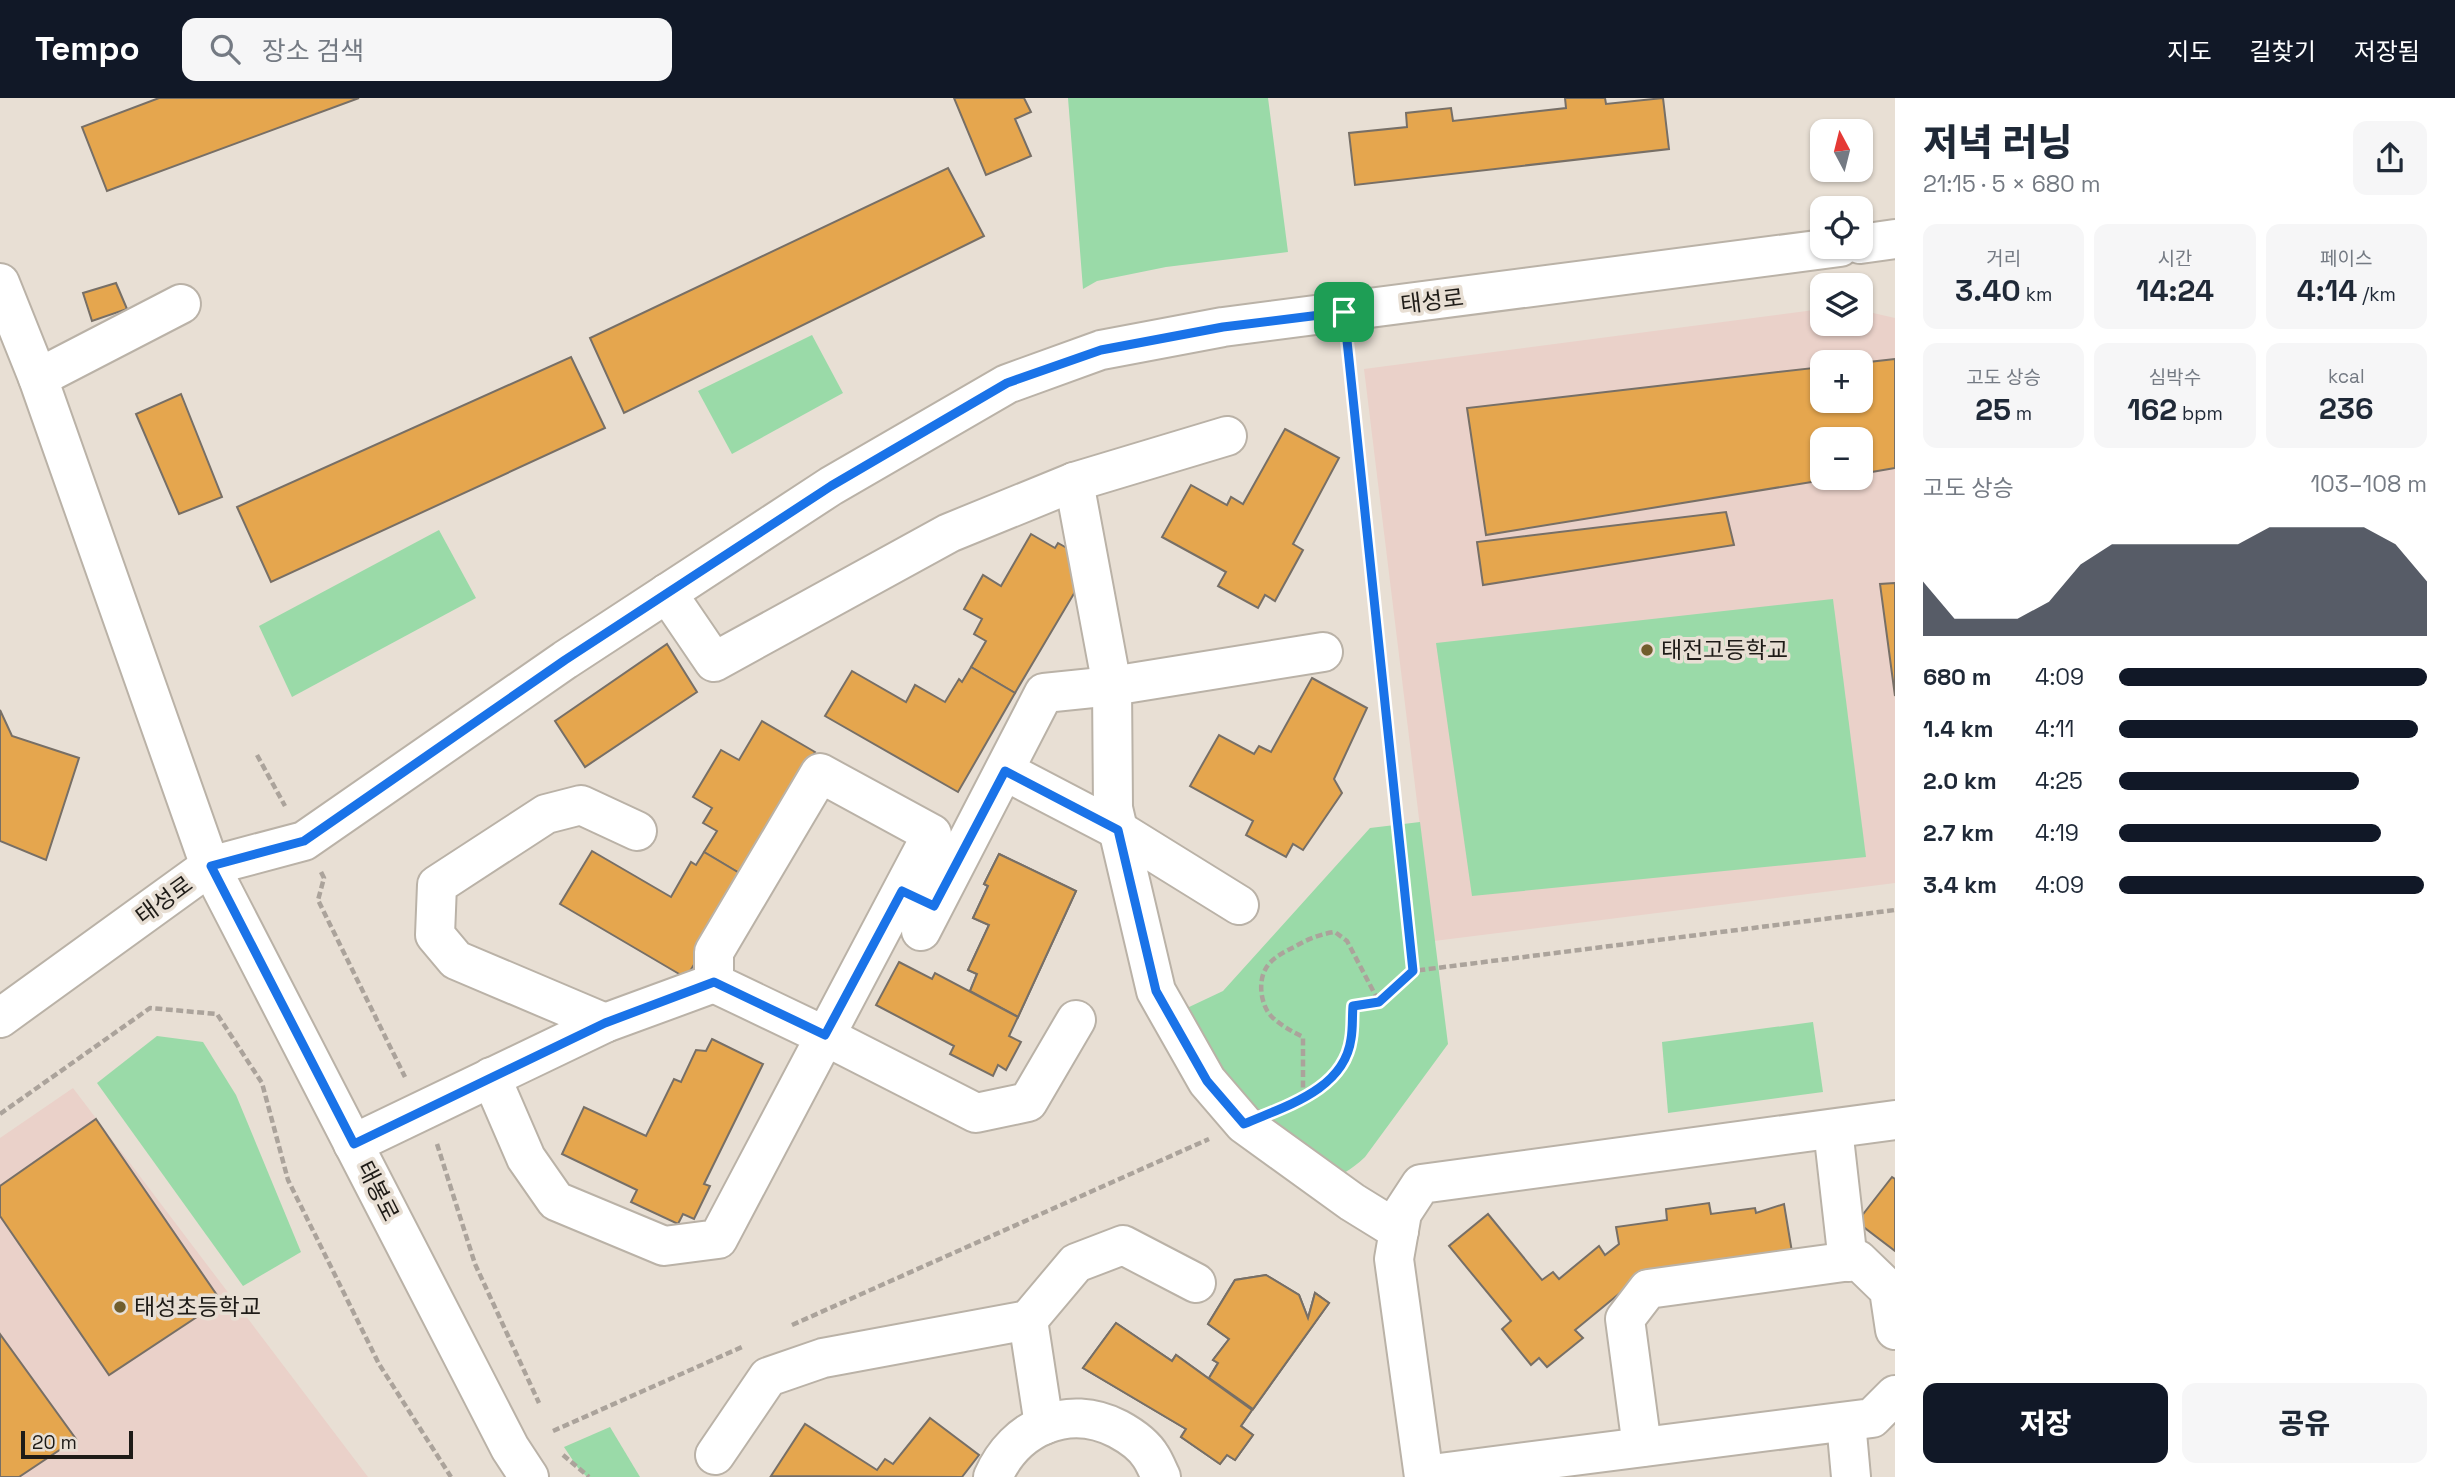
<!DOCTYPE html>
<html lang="ko">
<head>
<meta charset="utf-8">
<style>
  :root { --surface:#fff; --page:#f6f6f7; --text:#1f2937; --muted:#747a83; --accent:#111827 }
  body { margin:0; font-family:"Space Grotesk","Noto Sans KR",sans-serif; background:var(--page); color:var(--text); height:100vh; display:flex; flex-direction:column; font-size:26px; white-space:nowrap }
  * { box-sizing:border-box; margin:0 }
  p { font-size:23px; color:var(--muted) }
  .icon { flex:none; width:38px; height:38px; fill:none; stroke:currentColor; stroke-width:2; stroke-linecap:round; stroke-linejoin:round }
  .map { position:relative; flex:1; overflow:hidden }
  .drawer { display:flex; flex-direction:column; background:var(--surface); width:560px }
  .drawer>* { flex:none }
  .needle { width:46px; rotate:353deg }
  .tools { position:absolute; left:1810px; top:21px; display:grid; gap:14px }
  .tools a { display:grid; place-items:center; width:63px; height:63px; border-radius:14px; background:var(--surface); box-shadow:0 2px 5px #0004; font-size:35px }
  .scale { position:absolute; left:21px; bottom:18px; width:112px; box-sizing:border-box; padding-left:7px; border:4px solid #1e1b17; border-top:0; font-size:19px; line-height:24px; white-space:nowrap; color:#1e1b17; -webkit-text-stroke:5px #e8dfd4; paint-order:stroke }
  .pin { position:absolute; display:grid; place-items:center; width:60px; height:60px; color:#fff; margin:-30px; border-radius:14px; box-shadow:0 4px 10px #0006 }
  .round { display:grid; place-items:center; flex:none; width:74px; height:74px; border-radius:14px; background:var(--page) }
  .summary { display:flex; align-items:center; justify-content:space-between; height:119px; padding:0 28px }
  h1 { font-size:38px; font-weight:800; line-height:52px }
  .figures { display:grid; grid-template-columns:repeat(3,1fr); gap:10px; height:119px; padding:7px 28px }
  .figures div { display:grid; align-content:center; border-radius:14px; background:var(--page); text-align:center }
  .figures b { font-size:30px; font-weight:800 }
  .figures small { font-size:19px; font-weight:400 }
  .figures p { font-size:19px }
  .chart { height:196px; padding:14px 28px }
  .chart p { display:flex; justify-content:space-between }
  .chart svg { width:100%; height:126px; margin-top:7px; fill:var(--accent); opacity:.7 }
  .button { display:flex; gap:14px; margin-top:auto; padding:14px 28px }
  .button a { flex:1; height:80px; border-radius:14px; background:var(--accent); color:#fff; font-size:28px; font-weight:800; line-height:80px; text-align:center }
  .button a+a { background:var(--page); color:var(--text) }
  ul { padding:0 28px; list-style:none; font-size:23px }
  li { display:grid; grid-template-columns:112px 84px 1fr; align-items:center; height:52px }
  li i { height:18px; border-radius:9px; background:var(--accent) }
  header { display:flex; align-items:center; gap:42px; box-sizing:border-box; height:98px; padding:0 35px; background:var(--accent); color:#fff }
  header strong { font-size:33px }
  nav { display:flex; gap:38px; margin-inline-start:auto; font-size:24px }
  .search { width:490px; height:63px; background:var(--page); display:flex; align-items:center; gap:18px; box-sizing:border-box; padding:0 24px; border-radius:14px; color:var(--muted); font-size:26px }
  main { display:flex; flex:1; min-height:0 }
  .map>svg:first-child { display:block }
  .education { fill:#ead1c9; fill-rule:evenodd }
  .green { fill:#9adaa8 }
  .building { fill:#e5a64e; stroke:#776f66; stroke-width:2 }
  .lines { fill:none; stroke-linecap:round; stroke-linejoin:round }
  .minor-casing { stroke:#bab2a7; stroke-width:42 }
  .path { stroke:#aba39b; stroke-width:4.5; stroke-dasharray:7 3.5; stroke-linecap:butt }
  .minor { stroke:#fff; stroke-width:38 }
  .route-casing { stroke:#fff; stroke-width:14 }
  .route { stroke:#1a73e8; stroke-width:9 }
  .poi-dot { fill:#715e2d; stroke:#e8dfd4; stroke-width:2.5 }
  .labels { text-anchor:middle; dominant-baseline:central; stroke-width:7; stroke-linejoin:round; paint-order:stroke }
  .street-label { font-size:23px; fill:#1e1b17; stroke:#e8dfd4 }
  .poi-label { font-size:23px; fill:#1e1b17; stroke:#e8dfd4; text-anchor:start }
</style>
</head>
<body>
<header>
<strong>Tempo</strong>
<div class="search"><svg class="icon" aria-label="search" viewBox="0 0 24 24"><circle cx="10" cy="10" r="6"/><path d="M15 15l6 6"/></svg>장소 검색</div>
<nav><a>지도</a><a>길찾기</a><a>저장됨</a></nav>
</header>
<main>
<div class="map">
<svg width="1895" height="1379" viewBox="0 0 1895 1379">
  <rect width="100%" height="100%" fill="#e8dfd4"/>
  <g class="education">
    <path d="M 1822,211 L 1822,226 L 1860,226 L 1860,212 L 1895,220 L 1895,785 L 1434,843 L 1364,271 ZM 1822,264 L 1860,264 L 1860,303 L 1822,303 ZM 1822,341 L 1860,341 L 1860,380 L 1822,380 Z"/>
    <path d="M 73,990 L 368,1379 L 0,1379 L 0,1040 Z"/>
  </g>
  <g class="green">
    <path d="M 1068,0 L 1268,0 L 1288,154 L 1166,169 L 1097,183 L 1083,191 Z"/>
    <path d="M 812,237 L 843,295 L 732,356 L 698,293 Z"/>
    <path d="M 439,432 L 476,500 L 292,599 L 259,528 Z"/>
    <path d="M 1833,501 L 1866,759 L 1472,798 L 1436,545 Z"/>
    <path d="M 1420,724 L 1448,946 L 1365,1059 C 1351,1072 1339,1080 1320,1082 L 1170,918 L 1223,893 L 1370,730 Z"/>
    <path d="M 1813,924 L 1823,994 L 1668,1015 L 1662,944 Z"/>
    <path d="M 157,938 L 203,944 L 236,997 L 301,1154 L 243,1188 L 97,985 Z"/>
    <path d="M 610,1329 L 640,1379 L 587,1379 L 578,1370 L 564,1349 Z"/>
  </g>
  <g class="building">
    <path d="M 159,0 L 359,0 L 107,93 L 82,29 Z"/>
    <path d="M 954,0 L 1024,0 L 1031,14 L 1015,21 L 1031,58 L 986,77 Z"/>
    <path d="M 1565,0 L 1605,0 L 1606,6 L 1663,0 L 1669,51 L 1355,87 L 1349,35 L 1407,29 L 1406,15 L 1451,10 L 1453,23 L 1566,10 Z"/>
    <path d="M 948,70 L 984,138 L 624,315 L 590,240 Z"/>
    <path d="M 116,185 L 127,211 L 92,223 L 83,195 Z"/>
    <path d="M 571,259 L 605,330 L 271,484 L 237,409 Z"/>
    <path d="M 1895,261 L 1895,370 L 1860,376 L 1860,341 L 1822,341 L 1822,380 L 1836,380 L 1486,437 L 1467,310 L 1822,269 L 1822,303 L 1860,303 L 1860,265 Z"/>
    <path d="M 181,296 L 222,399 L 179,416 L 136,316 Z"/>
    <path d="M 1285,331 L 1339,360 L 1293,446 L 1303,452 L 1275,503 L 1265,497 L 1258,510 L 1218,488 L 1226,474 L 1162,439 L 1191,387 L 1227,407 L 1231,399 L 1243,406 Z"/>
    <path d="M 1726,414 L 1734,447 L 1483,487 L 1477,444 Z"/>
    <path d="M 1031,436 L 1055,450 L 1058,445 L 1088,462 L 1085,477 L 1015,595 L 971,569 L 986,543 L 974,536 L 982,521 L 964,511 L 983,477 L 1001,488 Z"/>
    <path d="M 1895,485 L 1895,598 L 1880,486 Z"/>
    <path d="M 667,546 L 697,594 L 585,669 L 555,623 Z"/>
    <path d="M 971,569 L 1015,595 L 958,694 L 825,618 L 852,573 L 906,604 L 915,587 L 945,604 L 959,581 L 962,584 Z"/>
    <path d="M 1312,580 L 1367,610 L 1334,681 L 1342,695 L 1303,752 L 1293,746 L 1286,759 L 1246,737 L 1253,723 L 1190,688 L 1219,637 L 1254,656 L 1259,648 L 1271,654 Z"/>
    <path d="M 0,612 L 12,638 L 79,660 L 46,762 L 0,743 Z"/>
    <path d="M 762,623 L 815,654 L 746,779 L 704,754 L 717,733 L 703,725 L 712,710 L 693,699 L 721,652 L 739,662 Z"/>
    <path d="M 592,753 L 671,799 L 691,764 L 696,767 L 704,754 L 746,779 L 686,880 L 560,806 Z"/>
    <path d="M 999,756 L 1076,793 L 1018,919 L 970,893 L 977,876 L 968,872 L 989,827 L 973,820 L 988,788 L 984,786 Z"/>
    <path d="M 999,756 L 1076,793 L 1018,919 L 970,893 L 977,876 L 968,872 L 989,827 L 973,820 L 988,788 L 984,786 Z"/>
    <path d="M 899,864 L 932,881 L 935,875 L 1018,919 L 1009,938 L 1021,944 L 1006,972 L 998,967 L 993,978 L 950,956 L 954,948 L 876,907 Z"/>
    <path d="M 712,941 L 763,966 L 704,1086 L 710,1088 L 694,1121 L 683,1116 L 678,1126 L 631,1104 L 637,1092 L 562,1056 L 584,1009 L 646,1038 L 674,981 L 681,984 L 696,952 L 706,953 Z"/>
    <path d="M 96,1021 L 221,1203 L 109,1277 L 0,1118 L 0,1088 Z"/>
    <path d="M 1892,1079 L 1895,1081 L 1895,1153 L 1857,1124 Z"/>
    <path d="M 1709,1105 L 1711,1116 L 1755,1110 L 1756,1115 L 1784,1106 L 1793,1160 L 1631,1186 L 1575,1232 L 1583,1240 L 1547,1269 L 1539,1260 L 1531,1267 L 1502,1231 L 1511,1223 L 1449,1148 L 1488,1116 L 1542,1182 L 1553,1174 L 1559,1181 L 1599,1148 L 1605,1157 L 1619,1146 L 1616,1129 L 1667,1122 L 1666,1111 Z"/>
    <path d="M 1266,1177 L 1299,1197 L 1308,1220 L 1315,1195 L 1329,1205 L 1253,1311 L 1209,1280 L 1218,1265 L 1213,1262 L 1229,1241 L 1208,1226 L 1235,1182 Z"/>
    <path d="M 1266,1177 L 1299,1197 L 1308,1220 L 1315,1195 L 1329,1205 L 1253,1311 L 1209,1280 L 1218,1265 L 1213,1262 L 1229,1241 L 1208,1226 L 1235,1182 Z"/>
    <path d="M 1116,1225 L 1172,1263 L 1176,1257 L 1252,1312 L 1241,1328 L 1253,1337 L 1235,1362 L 1227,1357 L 1220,1366 L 1181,1339 L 1186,1331 L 1083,1270 Z"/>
    <path d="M 1116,1225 L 1172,1263 L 1176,1257 L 1252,1312 L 1241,1328 L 1253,1337 L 1235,1362 L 1227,1357 L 1220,1366 L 1181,1339 L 1186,1331 L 1083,1270 Z"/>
    <path d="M 0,1236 L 76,1341 L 19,1379 L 0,1379 Z"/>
    <path d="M 930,1320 L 979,1357 L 962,1379 L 771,1378 L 805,1326 L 877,1372 L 885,1361 L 893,1366 Z"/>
  </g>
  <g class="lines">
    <g class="minor-casing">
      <g id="minor">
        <path d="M 1860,146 L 1895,141"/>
        <path d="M 0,185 L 38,280 L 210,768 L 510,1350 L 529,1379"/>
        <path d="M 38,280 L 181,206"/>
        <path d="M 1074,384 L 1112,588 L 1113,710 L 1156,893 L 1207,983 L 1244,1026 L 1352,1104 L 1399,1133"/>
        <path d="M 667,495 L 714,564 L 949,435 L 1074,384 L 1227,338"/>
        <path d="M 1005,673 L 1118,732 L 1239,807"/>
        <path d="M 921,833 L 1044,595 L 1112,588 L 1323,554"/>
        <path d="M 0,920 L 210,768 L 304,743 L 565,562 L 831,388 L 1007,286 L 1101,252 L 1223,229 L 1840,149"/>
        <path d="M 605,925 L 456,862 L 435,837 L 437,787 L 546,716 L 581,707 L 637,733"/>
        <path d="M 491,979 L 526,1060 L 556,1103 L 664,1148 L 718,1141 L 932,736 L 820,675 L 714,854 L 714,885 L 825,938 L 976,1015 L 1028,1004 L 1076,922"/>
        <path d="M 1833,1031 L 1848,1164"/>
        <path d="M 353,1046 L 605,925 L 714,885"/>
        <path d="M 1846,1324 L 1851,1379"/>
        <path d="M 1044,1327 L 1028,1222 L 1076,1165 L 1123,1147 L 1196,1185"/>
        <path d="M 1642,1349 L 1625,1221 L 1648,1191 L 1858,1162 L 1889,1192 L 1895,1232"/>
        <path d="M 715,1357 L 768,1279 L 823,1260 L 1028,1222"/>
        <path d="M 1424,1377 L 1872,1320 L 1895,1297"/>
        <path d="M 993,1379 C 1015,1329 1068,1305 1118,1331 C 1131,1338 1144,1347 1151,1359 C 1155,1365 1158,1373 1161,1379"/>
        <path d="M 1424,1379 L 1394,1161 L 1402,1115 L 1421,1086 L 1895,1022"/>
      </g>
    </g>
    <g class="path">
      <path d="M 1348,251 L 1413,873"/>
      <path d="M 257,657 L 285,708"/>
      <path d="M 321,774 L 324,780 L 318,802 L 405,979"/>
      <path d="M 1303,1000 L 1303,939 C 1291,933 1280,927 1271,918 C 1261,907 1258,885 1265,872 C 1270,861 1284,854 1294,849 C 1308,841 1320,836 1335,834 L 1347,843 L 1379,904"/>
      <path d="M 1284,1008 C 1340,983 1350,970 1353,908 L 1379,904 L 1413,873 L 1895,812"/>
      <path d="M 0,1016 L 150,910 L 217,916 L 262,985 L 288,1082 L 379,1266 L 451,1379"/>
      <path d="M 437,1046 L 475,1166 L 539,1305"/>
      <path d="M 792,1227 L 1209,1041"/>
      <path d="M 553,1333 L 742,1249"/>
      <path d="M 563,1357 L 589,1379"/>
    </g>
    <use href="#minor" class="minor"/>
  </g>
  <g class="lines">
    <g class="route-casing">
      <path id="route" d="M 1344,214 L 1413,873 L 1379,904 L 1353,908 C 1352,919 1353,930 1351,941 C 1344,992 1285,1008 1244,1026 L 1207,983 L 1156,893 L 1118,732 L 1005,673 L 934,808 L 902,793 L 825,937 L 714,884 L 605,925 L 354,1046 L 211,768 L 304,743 L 565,562 L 831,388 L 1007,285 L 1101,252 L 1223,229 Z"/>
    </g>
    <use href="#route" class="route"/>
  </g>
  <g class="poi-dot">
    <circle cx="1647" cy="552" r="7"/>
    <circle cx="120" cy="1209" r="7"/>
  </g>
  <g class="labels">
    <g class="street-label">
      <text transform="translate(1432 203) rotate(-7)">태성로</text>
      <text transform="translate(164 802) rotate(-36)">태성로</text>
      <text transform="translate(378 1093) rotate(63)">태봉로</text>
    </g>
    <g class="poi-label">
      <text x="1661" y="552">태전고등학교</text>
      <text x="134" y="1209">태성초등학교</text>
    </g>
  </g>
</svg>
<div class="tools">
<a><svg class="needle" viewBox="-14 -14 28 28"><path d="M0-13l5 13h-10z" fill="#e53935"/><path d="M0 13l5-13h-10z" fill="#747a83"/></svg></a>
<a><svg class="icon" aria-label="locate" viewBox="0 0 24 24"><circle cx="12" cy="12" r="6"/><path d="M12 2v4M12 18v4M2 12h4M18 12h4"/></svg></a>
<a><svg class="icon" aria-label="layers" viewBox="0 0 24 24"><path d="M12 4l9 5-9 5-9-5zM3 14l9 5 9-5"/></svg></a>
<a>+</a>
<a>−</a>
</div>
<div class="scale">20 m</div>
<div class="pin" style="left:1344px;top:214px;background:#1e9e55"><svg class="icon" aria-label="arrive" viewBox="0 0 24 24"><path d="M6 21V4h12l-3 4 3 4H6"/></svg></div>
</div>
<section class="drawer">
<div class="summary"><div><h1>저녁 러닝</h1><p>21:15 · 5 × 680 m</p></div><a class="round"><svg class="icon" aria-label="share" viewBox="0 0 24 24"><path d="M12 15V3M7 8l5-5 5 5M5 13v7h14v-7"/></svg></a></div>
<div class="figures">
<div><p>거리</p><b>3.40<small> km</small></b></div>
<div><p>시간</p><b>14:24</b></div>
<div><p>페이스</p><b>4:14<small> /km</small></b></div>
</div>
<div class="figures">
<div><p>고도 상승</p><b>25<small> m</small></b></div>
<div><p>심박수</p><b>162<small> bpm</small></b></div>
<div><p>kcal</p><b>236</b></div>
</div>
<div class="chart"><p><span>고도 상승</span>103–108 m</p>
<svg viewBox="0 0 160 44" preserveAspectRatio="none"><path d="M0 44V25L10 38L20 38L30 38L40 32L50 19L60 12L70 12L80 12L90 12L100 12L110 6L120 6L130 6L140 6L150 12L160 25V44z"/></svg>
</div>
<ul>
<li><b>680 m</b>4:09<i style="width:100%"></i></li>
<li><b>1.4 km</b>4:11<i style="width:97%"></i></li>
<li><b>2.0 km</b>4:25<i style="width:78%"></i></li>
<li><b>2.7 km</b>4:19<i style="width:85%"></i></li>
<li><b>3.4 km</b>4:09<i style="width:99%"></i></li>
</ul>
<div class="button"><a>저장</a><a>공유</a></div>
</section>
</main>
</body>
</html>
